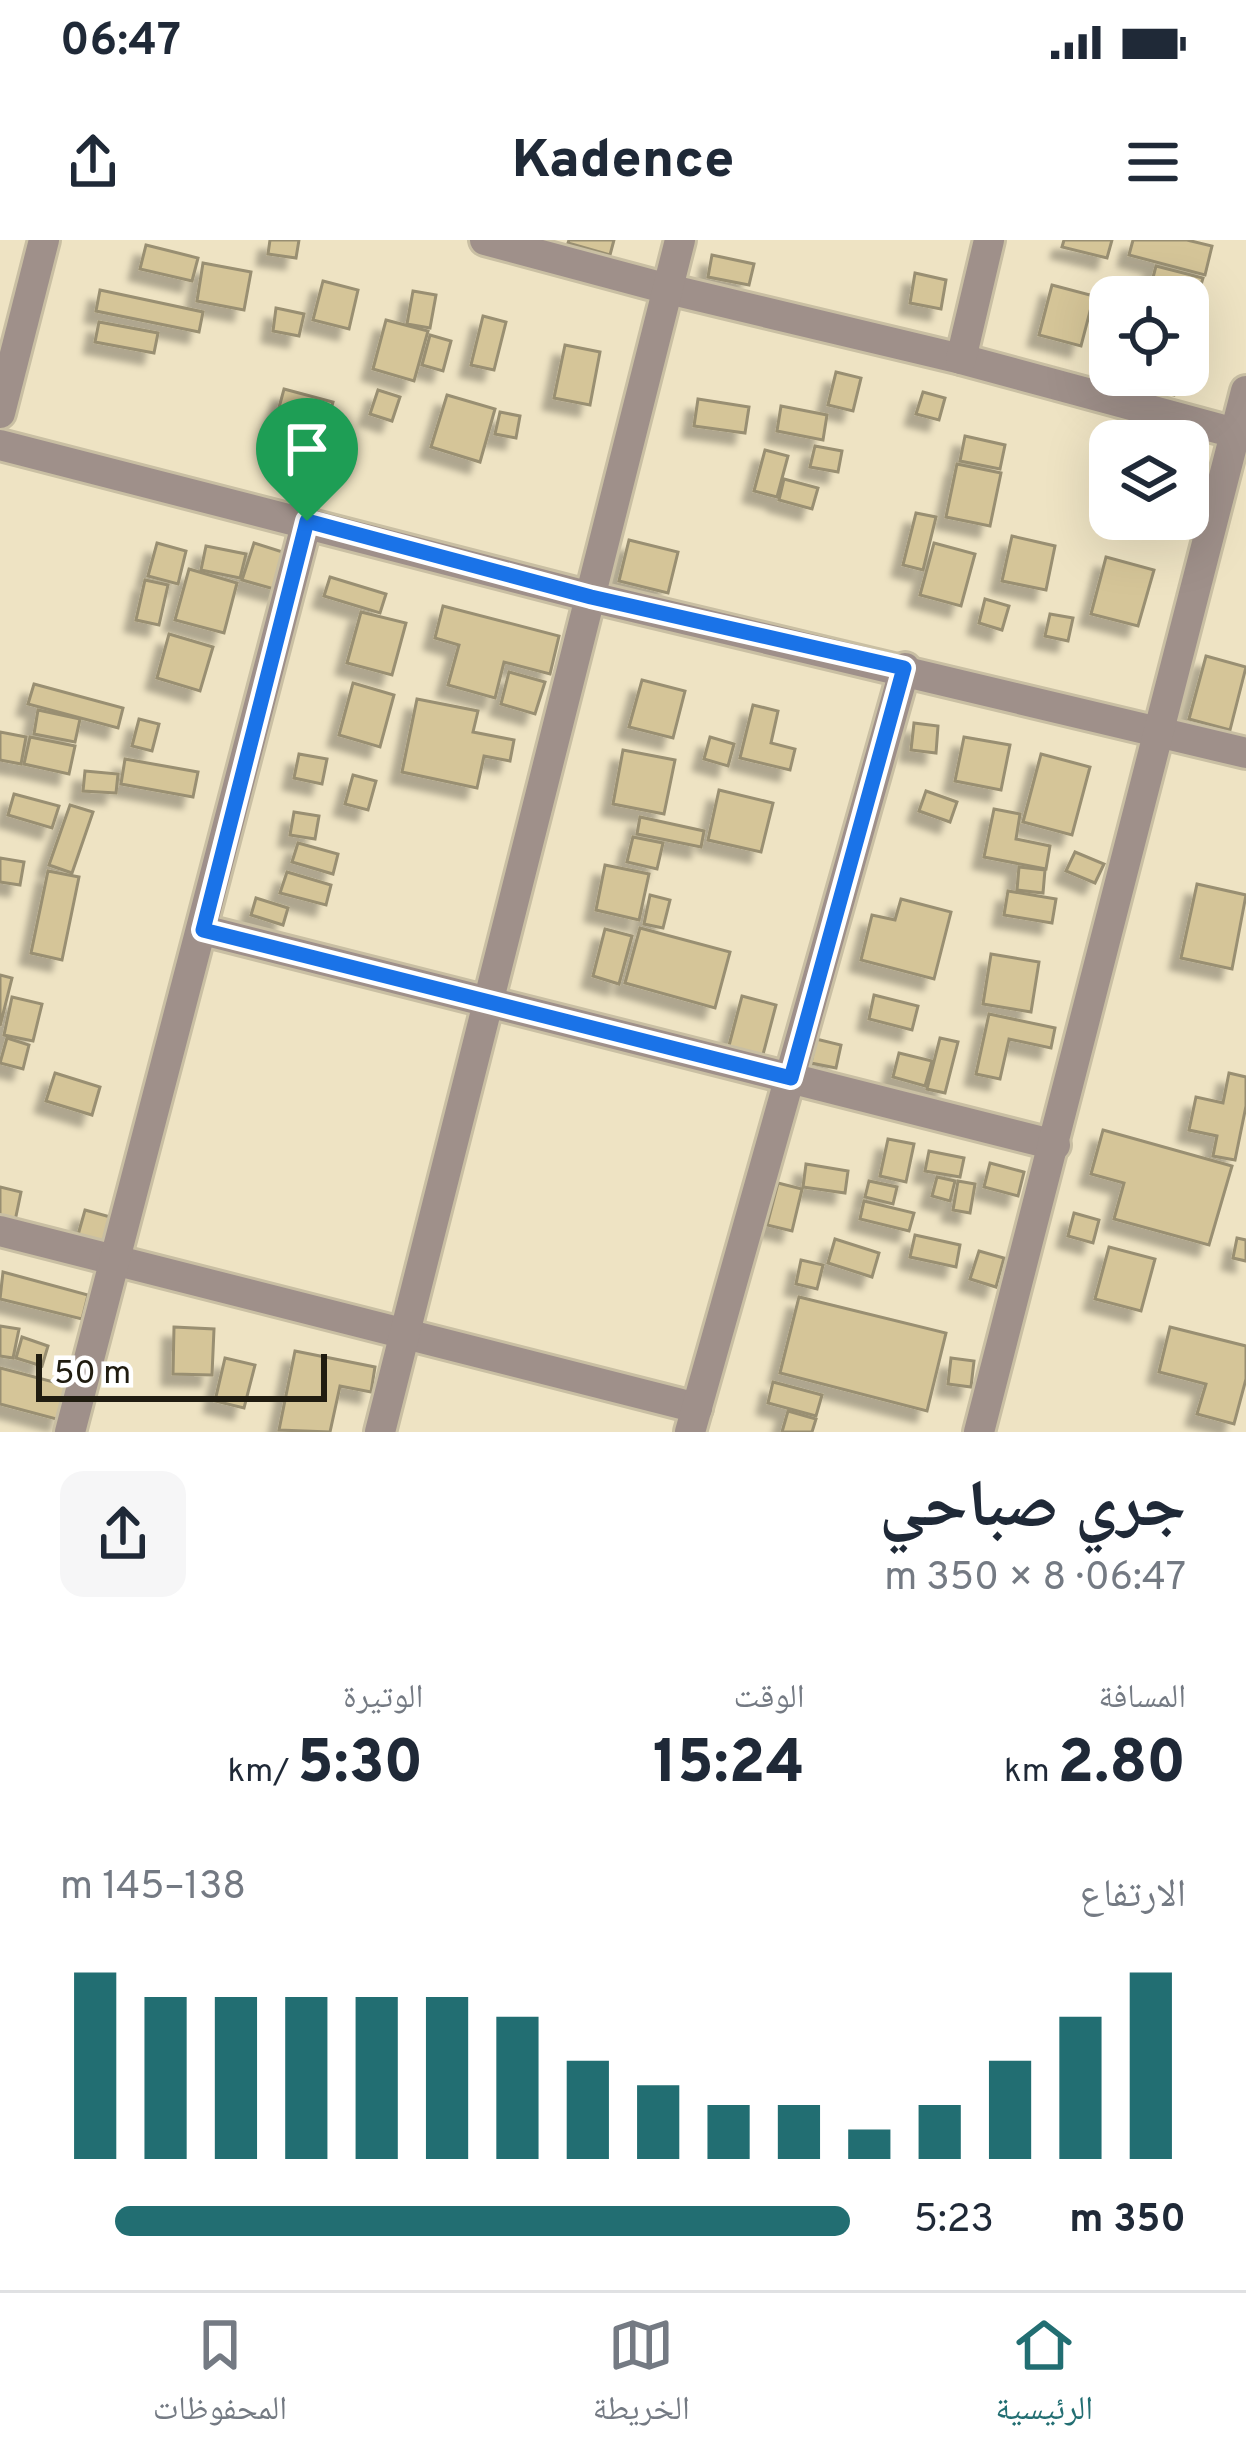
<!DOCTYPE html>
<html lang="ar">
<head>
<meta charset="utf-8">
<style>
  :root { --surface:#fff; --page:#f6f6f7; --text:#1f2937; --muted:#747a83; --line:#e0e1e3; --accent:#226e72 }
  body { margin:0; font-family:Overpass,"Noto Naskh Arabic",sans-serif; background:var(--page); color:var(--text); direction:rtl; height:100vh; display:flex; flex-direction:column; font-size:45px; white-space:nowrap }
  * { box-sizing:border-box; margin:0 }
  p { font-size:39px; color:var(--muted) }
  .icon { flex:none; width:66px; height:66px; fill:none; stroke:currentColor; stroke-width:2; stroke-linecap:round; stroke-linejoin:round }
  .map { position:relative; height:1192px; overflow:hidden; direction:ltr }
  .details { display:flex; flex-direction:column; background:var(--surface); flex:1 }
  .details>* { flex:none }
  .fabs { position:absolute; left:1089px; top:36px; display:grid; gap:24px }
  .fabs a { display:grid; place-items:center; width:120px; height:120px; border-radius:24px; background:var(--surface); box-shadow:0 12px 48px #0002; font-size:60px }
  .scale { position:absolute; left:36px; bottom:30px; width:291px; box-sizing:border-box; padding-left:12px; border:6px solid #201c10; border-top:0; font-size:33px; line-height:42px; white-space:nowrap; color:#201c10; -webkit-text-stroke:9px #fff; paint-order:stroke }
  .pin { position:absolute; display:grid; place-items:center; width:102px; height:102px; color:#fff; margin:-123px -51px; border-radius:50% 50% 50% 0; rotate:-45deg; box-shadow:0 0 12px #0007 }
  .pin .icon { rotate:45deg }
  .round { display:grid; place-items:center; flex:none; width:126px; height:126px; border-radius:24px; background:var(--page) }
  .headline { display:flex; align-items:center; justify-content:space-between; height:204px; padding:0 60px }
  h1 { font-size:66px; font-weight:800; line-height:90px }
  .figures { display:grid; grid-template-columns:repeat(3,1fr); gap:18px; height:204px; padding:12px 60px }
  .figures div { display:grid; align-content:center }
  .figures b { font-size:60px; font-weight:800 }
  .figures small { font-size:33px; font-weight:400 }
  .figures p { font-size:33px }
  .chart { height:336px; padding:24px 60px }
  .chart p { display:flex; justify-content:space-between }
  .chart svg { width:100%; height:216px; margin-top:12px; stroke:var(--accent); stroke-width:6 }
  ul { padding:0 60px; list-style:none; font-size:39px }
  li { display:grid; grid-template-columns:192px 144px 1fr; align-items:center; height:90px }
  li i { height:30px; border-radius:15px; background:var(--accent) }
  .status { display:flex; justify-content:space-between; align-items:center; height:84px; padding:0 60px; background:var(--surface); direction:ltr }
  .status svg { height:33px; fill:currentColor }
  header { display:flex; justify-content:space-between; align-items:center; height:156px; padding:0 60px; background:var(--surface); font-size:54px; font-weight:800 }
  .tab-bar { display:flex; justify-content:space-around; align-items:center; height:168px; border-top:3px solid var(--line); background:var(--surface); font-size:33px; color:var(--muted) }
  .tab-bar a { display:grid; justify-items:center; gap:6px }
  .tab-bar .selected { color:var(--accent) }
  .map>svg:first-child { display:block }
  .building { fill:#d5c598; stroke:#998f72; stroke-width:3; filter:url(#shadow) }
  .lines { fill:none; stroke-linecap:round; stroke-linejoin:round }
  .minor-casing { stroke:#c9bfa3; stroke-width:36 }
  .minor { stroke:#9f908a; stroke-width:30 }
  .route-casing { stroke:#fff; stroke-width:24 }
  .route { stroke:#1a73e8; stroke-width:15 }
</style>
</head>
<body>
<div class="status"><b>06:47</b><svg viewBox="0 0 49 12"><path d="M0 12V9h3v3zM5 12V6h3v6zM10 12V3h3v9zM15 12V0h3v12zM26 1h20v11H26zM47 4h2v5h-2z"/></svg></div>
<header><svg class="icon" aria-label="menu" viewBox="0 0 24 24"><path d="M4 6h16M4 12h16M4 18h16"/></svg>Kadence<svg class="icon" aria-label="share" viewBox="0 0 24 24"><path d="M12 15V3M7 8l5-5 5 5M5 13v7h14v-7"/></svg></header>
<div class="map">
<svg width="1246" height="1192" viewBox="0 0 1246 1192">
  <defs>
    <filter id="shadow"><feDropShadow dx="-11" dy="11" stdDeviation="3" flood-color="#0004"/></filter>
  </defs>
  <rect width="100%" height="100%" fill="#eee3c3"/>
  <g class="building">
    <path d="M 270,0 L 299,0 L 296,18 L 268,14 Z"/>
    <path d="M 569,0 L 614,0 L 610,15 L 568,3 Z"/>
    <path d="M 1064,0 L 1112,0 L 1107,18 L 1062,7 Z"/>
    <path d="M 1133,0 L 1187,0 L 1212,6 L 1205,35 L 1129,15 Z"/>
    <path d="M 146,5 L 198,18 L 192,41 L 140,29 Z"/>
    <path d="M 712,15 L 754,24 L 749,45 L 708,37 Z"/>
    <path d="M 203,23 L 251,32 L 244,70 L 197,61 Z"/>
    <path d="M 1156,26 L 1203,38 L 1196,62 L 1150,49 Z"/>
    <path d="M 915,33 L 946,40 L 941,69 L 910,63 Z"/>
    <path d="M 323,41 L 358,50 L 349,89 L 313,80 Z"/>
    <path d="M 1052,45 L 1094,56 L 1081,106 L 1039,95 Z"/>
    <path d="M 100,50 L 203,72 L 199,92 L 96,71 Z"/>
    <path d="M 413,51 L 436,55 L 430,88 L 407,84 Z"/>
    <path d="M 276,68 L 304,74 L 299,96 L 273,91 Z"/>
    <path d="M 483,76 L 506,82 L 494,130 L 471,125 Z"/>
    <path d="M 386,80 L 428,91 L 414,141 L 373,129 Z"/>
    <path d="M 99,82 L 158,93 L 154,113 L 95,102 Z"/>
    <path d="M 430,95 L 451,101 L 443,131 L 422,125 Z"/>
    <path d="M 565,105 L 600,112 L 590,165 L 554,158 Z"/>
    <path d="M 836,132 L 861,138 L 853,171 L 828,165 Z"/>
    <path d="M 1152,135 L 1179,137 L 1174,155 L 1149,149 Z"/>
    <path d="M 284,149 L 333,162 L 323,199 L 274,186 Z"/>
    <path d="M 378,150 L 400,157 L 392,181 L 370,174 Z"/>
    <path d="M 923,152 L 945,158 L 939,180 L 916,174 Z"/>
    <path d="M 447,155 L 495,169 L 480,222 L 431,207 Z"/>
    <path d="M 698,159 L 749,167 L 745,193 L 694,186 Z"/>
    <path d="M 781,166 L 827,175 L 823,200 L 777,191 Z"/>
    <path d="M 500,172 L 520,176 L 516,198 L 495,194 Z"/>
    <path d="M 965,196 L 1005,205 L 1000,229 L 960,221 Z"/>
    <path d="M 815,206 L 842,211 L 838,232 L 810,227 Z"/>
    <path d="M 765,210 L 788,216 L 777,257 L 754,251 Z"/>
    <path d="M 957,224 L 1001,233 L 990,286 L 946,277 Z"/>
    <path d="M 784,239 L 818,248 L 812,269 L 779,260 Z"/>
    <path d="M 916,273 L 936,277 L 923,330 L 903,325 Z"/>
    <path d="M 1012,296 L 1055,306 L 1046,350 L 1002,341 Z"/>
    <path d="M 629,300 L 678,312 L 668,353 L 619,341 Z"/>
    <path d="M 157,303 L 186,311 L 178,344 L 148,336 Z"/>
    <path d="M 254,303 L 292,315 L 281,351 L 242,340 Z"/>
    <path d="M 934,303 L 975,314 L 961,366 L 920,355 Z"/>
    <path d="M 206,306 L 246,314 L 240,338 L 201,330 Z"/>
    <path d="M 1106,317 L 1154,330 L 1138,386 L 1091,374 Z"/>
    <path d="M 189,329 L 237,343 L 224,393 L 175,380 Z"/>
    <path d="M 330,337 L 386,354 L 380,373 L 324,356 Z"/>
    <path d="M 145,340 L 168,345 L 159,385 L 136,380 Z"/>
    <path d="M 985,359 L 1009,366 L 1002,390 L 979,383 Z"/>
    <path d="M 443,366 L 559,396 L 550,434 L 504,422 L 495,458 L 448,445 L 459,405 L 435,398 Z"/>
    <path d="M 361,372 L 406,383 L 392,435 L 347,423 Z"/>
    <path d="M 1050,374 L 1073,378 L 1068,401 L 1045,396 Z"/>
    <path d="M 169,394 L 213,407 L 200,451 L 157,438 Z"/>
    <path d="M 1206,416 L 1246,427 L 1230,490 L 1189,479 Z"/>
    <path d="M 509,432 L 545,442 L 535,474 L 501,464 Z"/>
    <path d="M 642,440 L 685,451 L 673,498 L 629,487 Z"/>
    <path d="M 353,443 L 394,455 L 380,507 L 339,495 Z"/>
    <path d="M 34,444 L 123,468 L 118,488 L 28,464 Z"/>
    <path d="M 417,459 L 478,471 L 473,492 L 514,500 L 510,521 L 484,516 L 477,548 L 402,532 Z"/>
    <path d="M 753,465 L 778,471 L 771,503 L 795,509 L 790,530 L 740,518 Z"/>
    <path d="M 38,470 L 80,479 L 75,502 L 34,494 Z"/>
    <path d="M 139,479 L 159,484 L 152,511 L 132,506 Z"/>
    <path d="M 914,483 L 938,486 L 936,513 L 911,510 Z"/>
    <path d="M 0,492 L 26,497 L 21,524 L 0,520 Z"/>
    <path d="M 30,497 L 75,506 L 69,534 L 24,524 Z"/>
    <path d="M 710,497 L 734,504 L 728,526 L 704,519 Z"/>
    <path d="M 964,497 L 1010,505 L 1001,550 L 955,541 Z"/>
    <path d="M 623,510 L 675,520 L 664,574 L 613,564 Z"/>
    <path d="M 299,514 L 327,519 L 322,544 L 294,538 Z"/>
    <path d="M 1041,514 L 1090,527 L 1072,595 L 1023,582 Z"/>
    <path d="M 125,519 L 198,532 L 193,557 L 121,544 Z"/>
    <path d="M 85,531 L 118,534 L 116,553 L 83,551 Z"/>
    <path d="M 353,535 L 376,541 L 368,570 L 345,564 Z"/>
    <path d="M 719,550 L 773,563 L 761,612 L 708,600 Z"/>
    <path d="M 926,551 L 957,562 L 950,582 L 919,571 Z"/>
    <path d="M 14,554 L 59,566 L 52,588 L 8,575 Z"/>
    <path d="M 70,565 L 93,572 L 72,633 L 49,625 Z"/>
    <path d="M 994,569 L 1020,574 L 1016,599 L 1050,606 L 1046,629 L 984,617 Z"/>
    <path d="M 294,572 L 319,576 L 315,599 L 290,595 Z"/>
    <path d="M 640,577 L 704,591 L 701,607 L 637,594 Z"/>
    <path d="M 633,597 L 663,603 L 657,629 L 627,622 Z"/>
    <path d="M 298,603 L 338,614 L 333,634 L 292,622 Z"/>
    <path d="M 1075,612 L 1104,624 L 1095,643 L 1066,631 Z"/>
    <path d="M 0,618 L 24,622 L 20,645 L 0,642 Z"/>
    <path d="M 605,625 L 649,634 L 639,680 L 596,670 Z"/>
    <path d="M 1019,627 L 1045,630 L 1043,653 L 1017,650 Z"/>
    <path d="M 48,631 L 79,637 L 62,720 L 31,713 Z"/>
    <path d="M 287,632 L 331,645 L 326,665 L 280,653 Z"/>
    <path d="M 1197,644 L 1246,655 L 1232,729 L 1181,718 Z"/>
    <path d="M 1008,651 L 1056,659 L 1052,683 L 1004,675 Z"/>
    <path d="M 650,655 L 670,660 L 663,688 L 644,684 Z"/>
    <path d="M 256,658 L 288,668 L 283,685 L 251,675 Z"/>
    <path d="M 901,659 L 951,672 L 934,739 L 861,720 L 872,675 L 895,680 Z"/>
    <path d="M 640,688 L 730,712 L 715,768 L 625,743 Z"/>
    <path d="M 605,689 L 632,696 L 619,744 L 593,736 Z"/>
    <path d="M 991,714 L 1039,722 L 1031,772 L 983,764 Z"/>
    <path d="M 0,735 L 12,738 L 0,786 Z"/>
    <path d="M 874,755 L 918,766 L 912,790 L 869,779 Z"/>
    <path d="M 742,756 L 776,765 L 760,826 L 726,817 Z"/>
    <path d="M 12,757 L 42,764 L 33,801 L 4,795 Z"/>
    <path d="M 989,774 L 1055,788 L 1051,808 L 1009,799 L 1000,839 L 976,834 Z"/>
    <path d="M 7,798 L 29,805 L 23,829 L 0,823 Z"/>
    <path d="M 940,798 L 958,802 L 945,853 L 927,849 Z"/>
    <path d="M 816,799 L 841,805 L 836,828 L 811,823 Z"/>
    <path d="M 899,813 L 932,821 L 925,846 L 893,837 Z"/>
    <path d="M 55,833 L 100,847 L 92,875 L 46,861 Z"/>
    <path d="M 1229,833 L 1246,837 L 1246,866 L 1235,920 L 1213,916 L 1217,896 L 1189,890 L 1196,857 L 1223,863 Z"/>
    <path d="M 1103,890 L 1232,926 L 1209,1005 L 1114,979 L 1124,943 L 1091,934 Z"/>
    <path d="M 888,899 L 914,904 L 906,942 L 880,936 Z"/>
    <path d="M 929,911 L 964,918 L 960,937 L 925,931 Z"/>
    <path d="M 990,923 L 1024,932 L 1018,956 L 984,947 Z"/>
    <path d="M 806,924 L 848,931 L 845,953 L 803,947 Z"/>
    <path d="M 937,937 L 955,941 L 950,961 L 932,956 Z"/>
    <path d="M 869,941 L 897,947 L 893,964 L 865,957 Z"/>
    <path d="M 958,941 L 975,944 L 970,973 L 953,970 Z"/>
    <path d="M 778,943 L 802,949 L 792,991 L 767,985 Z"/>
    <path d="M 0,947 L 21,952 L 15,981 L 0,978 Z"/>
    <path d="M 864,961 L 914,973 L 909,991 L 860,979 Z"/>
    <path d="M 85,970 L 114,978 L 107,1002 L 78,995 Z"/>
    <path d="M 1074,973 L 1099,980 L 1093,1003 L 1068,996 Z"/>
    <path d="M 915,995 L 960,1005 L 956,1027 L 910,1017 Z"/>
    <path d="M 1237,998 L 1246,1000 L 1246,1021 L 1233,1018 Z"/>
    <path d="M 835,999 L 879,1013 L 872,1037 L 828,1023 Z"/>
    <path d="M 1109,1007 L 1155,1019 L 1141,1071 L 1095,1059 Z"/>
    <path d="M 979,1011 L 1004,1018 L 996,1047 L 970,1039 Z"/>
    <path d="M 801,1020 L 823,1025 L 817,1049 L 796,1044 Z"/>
    <path d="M 3,1032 L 88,1055 L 82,1079 L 0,1059 Z"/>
    <path d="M 799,1057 L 946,1093 L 927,1171 L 780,1133 Z"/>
    <path d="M 0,1086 L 19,1089 L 13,1118 L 0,1116 Z"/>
    <path d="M 174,1087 L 214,1089 L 212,1135 L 173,1134 Z"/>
    <path d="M 1170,1087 L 1246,1106 L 1246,1139 L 1234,1184 L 1197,1174 L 1206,1144 L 1159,1132 Z"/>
    <path d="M 22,1097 L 48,1106 L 42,1126 L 16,1118 Z"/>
    <path d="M 295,1111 L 375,1127 L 371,1152 L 340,1146 L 330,1192 L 279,1190 Z"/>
    <path d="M 225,1118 L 255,1125 L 244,1168 L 215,1161 Z"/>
    <path d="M 951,1118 L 974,1121 L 971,1147 L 948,1144 Z"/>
    <path d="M 0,1128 L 69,1146 L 60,1180 L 0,1164 Z"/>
    <path d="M 773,1142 L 822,1155 L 816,1176 L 768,1163 Z"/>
    <path d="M 788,1171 L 816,1179 L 812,1192 L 782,1192 Z"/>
  </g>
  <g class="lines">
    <g class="minor-casing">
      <g id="minor">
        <path d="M 485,0 L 668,49 L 961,119 L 1246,196"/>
        <path d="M 961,119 L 989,0"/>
        <path d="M 0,173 L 44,0"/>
        <path d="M 0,205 L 591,357 L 1246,513"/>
        <path d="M 203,690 L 1055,905"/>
        <path d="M 0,991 L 697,1168"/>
        <path d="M 70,1192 L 307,281"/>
        <path d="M 380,1192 L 680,0"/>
        <path d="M 690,1192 L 905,428"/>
        <path d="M 979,1192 L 1246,151"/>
      </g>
    </g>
    <use href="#minor" class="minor"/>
  </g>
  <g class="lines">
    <g class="route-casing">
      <path id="route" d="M 307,281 L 591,357 L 904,428 L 791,838 L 203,690 Z"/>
    </g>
    <use href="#route" class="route"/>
  </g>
</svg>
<div class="fabs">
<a><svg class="icon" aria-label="locate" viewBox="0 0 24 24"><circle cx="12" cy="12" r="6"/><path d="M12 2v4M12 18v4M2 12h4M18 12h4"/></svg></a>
<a><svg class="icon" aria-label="layers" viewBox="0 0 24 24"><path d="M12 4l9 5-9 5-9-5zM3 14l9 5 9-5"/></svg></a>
</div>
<div class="scale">50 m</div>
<div class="pin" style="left:307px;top:281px;background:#1e9e55"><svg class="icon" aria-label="arrive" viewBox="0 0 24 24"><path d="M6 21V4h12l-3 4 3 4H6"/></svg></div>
</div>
<section class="details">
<div class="headline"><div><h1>جري صباحي</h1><p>06:47 · 8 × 350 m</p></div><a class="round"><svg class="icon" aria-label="share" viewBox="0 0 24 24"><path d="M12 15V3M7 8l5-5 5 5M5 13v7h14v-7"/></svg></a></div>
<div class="figures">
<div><p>المسافة</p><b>2.80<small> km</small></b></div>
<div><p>الوقت</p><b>15:24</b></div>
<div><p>الوتيرة</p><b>5:30<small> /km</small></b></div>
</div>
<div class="chart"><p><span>الارتفاع</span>138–145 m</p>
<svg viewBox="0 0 160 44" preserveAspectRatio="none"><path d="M5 44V6M15 44V11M25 44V11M35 44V11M45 44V11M55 44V11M65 44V15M75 44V24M85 44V29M95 44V33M105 44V33M115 44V38M125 44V33M135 44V24M145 44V15M155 44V6"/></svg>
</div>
<ul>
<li><b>350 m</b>5:23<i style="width:93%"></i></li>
</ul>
</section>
<nav class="tab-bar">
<a class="selected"><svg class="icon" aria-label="home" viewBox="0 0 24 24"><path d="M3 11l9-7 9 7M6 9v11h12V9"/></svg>الرئيسية</a>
<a><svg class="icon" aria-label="map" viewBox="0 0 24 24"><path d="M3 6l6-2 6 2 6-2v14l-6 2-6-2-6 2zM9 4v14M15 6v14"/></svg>الخريطة</a>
<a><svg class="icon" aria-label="saved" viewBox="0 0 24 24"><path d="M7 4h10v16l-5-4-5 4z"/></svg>المحفوظات</a>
</nav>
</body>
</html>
